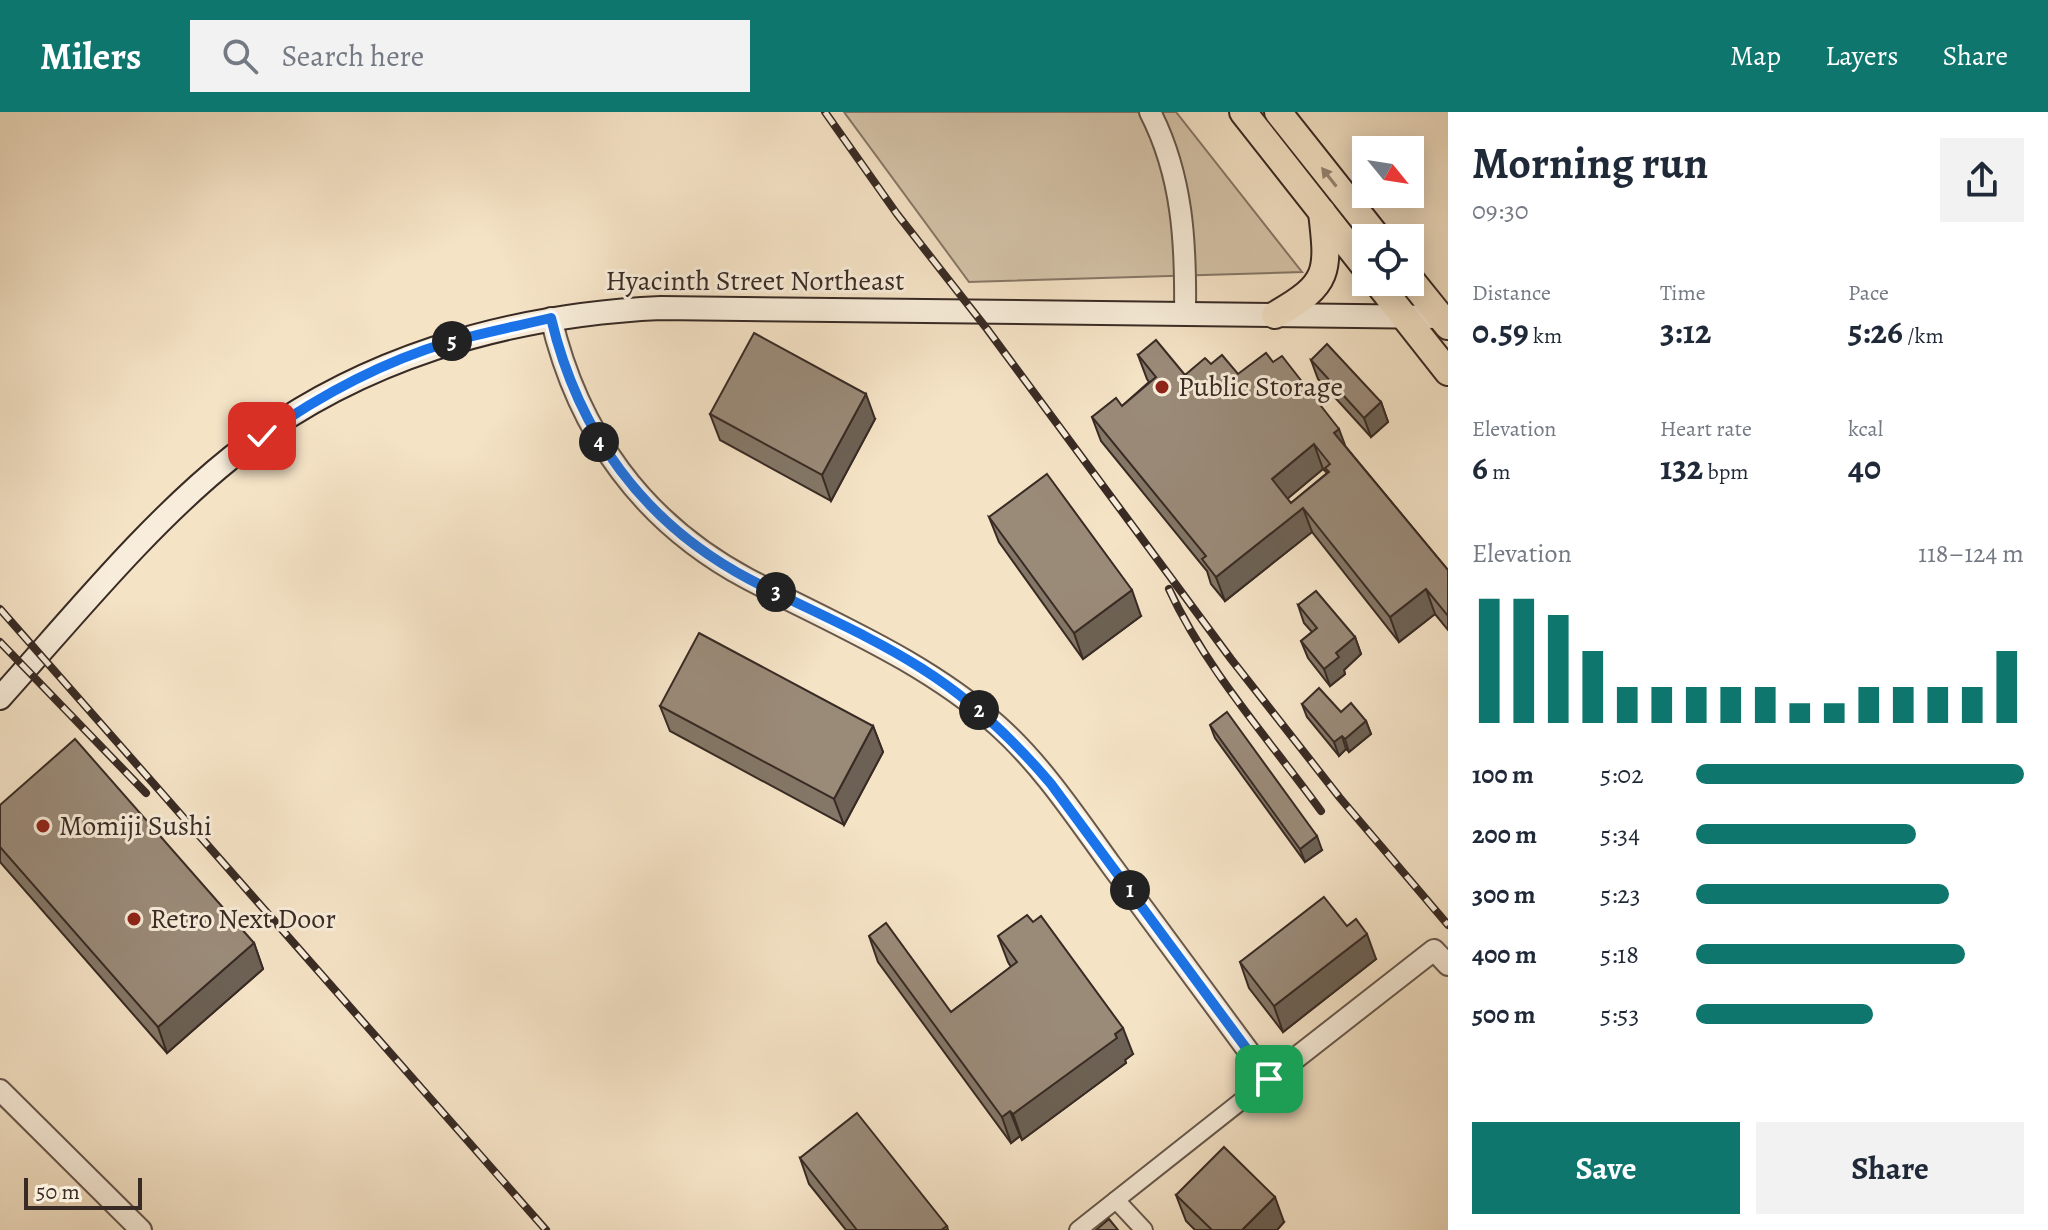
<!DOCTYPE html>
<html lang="en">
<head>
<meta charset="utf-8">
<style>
  :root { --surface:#fff; --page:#f2f2f3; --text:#1f2937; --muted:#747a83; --accent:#0f766e }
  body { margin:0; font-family:Alegreya,serif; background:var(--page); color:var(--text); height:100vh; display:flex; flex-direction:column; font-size:30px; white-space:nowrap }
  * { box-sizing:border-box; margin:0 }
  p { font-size:26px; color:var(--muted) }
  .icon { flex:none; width:44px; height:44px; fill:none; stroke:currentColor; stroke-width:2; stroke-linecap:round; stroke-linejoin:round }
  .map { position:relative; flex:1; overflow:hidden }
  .drawer { display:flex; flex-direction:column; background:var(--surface); width:600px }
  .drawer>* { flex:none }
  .needle { width:52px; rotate:120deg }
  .fabs { position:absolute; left:1352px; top:24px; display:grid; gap:16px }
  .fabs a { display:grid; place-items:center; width:72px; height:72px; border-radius:0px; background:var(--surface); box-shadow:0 4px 20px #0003; font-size:40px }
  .scale { position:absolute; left:24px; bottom:20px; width:118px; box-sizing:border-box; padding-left:8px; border:4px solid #382a24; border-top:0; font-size:22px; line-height:28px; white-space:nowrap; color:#382a24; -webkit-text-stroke:6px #f8edda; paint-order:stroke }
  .pin { position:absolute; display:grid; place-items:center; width:68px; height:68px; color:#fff; margin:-34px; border-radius:16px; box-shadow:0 4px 12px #0006 }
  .km { position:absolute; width:40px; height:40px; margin:-20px; border-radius:50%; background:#222; color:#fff; font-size:22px; line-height:40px; text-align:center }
  .round { display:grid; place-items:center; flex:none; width:84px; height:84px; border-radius:0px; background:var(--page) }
  .summary { display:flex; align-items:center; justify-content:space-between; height:136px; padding:0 24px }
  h1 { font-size:44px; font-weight:700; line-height:60px }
  .metrics { display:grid; grid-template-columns:repeat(3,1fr); gap:12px; height:136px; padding:8px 24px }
  .metrics div { display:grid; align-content:center }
  .metrics b { font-size:34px; font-weight:700 }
  .metrics small { font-size:22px; font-weight:400 }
  .metrics p { font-size:22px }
  .chart { height:224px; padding:16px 24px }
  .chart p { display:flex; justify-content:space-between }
  .chart svg { width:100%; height:144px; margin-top:8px; stroke:var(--accent); stroke-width:6 }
  .primary-button { display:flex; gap:16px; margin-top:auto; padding:16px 24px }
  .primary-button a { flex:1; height:92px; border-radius:0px; background:var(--accent); color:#fff; font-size:32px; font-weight:700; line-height:92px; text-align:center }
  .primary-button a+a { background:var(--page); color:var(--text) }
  ul { padding:0 24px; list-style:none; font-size:26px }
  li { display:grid; grid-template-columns:128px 96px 1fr; align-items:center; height:60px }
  li i { height:20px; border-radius:10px; background:var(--accent) }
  header { display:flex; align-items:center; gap:48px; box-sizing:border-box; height:112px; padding:0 40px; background:var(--accent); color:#fff }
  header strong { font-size:38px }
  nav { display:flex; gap:44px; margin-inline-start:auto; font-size:28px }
  .search { width:560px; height:72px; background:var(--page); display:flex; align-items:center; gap:20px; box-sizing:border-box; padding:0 28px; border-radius:0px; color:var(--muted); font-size:30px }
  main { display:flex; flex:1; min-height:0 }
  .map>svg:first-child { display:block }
  .green { fill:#d5c4aa; stroke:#867767; stroke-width:2 }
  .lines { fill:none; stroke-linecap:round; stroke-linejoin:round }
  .minor-casing { stroke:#67584c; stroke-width:20 }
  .tertiary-casing { stroke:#67584c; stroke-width:24 }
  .secondary-casing { stroke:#382a24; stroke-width:26 }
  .trunk-casing { stroke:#382a24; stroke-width:30 }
  .minor { stroke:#f8edda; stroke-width:16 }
  .tertiary { stroke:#f8edda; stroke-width:20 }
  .secondary { stroke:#f8edda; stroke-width:22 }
  .trunk { stroke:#f5e3c6; stroke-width:26 }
  .rail-casing { stroke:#382a24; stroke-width:8 }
  .rail { stroke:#f8edda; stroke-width:5; stroke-dasharray:15; stroke-linecap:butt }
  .wall { fill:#847767; stroke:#382a24; stroke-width:2; fill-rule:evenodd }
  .shaded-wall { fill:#6c6154; stroke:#382a24; stroke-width:2 }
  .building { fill:#9a8a78; stroke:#382a24; stroke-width:2; fill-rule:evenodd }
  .oneway { fill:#968675 }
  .route-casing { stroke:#fff; stroke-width:16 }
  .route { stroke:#1a73e8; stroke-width:10 }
  .poi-dot { fill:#8f2418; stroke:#f8edda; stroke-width:3 }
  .labels { text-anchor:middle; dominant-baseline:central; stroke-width:6; stroke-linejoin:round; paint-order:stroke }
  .street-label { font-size:28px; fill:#382a24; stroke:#f8edda }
  .poi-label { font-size:28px; fill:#382a24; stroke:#f8edda; text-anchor:start }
</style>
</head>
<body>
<header>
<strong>Milers</strong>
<div class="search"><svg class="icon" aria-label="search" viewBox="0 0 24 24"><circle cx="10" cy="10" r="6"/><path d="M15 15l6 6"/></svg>Search here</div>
<nav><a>Map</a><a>Layers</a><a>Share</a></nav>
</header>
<main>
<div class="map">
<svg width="1448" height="1118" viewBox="0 0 1448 1118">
  <rect width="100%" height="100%" fill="#f5e3c6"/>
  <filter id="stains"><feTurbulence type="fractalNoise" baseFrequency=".0025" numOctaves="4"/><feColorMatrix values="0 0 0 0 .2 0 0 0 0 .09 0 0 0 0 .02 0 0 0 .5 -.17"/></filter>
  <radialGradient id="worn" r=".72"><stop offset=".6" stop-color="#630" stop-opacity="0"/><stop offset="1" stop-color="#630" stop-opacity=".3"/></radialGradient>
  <path class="green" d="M 844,0 L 1176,0 L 1302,160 L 969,170 Z"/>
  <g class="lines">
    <g class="minor-casing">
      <g id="minor">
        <path d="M 1116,1088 L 1144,1118"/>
        <path d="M 1078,1118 L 1269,967"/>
      </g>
    </g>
    <g class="tertiary-casing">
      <g id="tertiary">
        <path d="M 1150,0 C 1183,64 1186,132 1185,202"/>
        <path d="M 551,206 C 578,321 643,411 748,467 C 834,512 923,548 997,613 C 1042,653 1076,705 1111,753 C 1164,825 1217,896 1269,967 L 1434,838 L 1448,853"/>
        <path d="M 0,978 L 141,1118"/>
      </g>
    </g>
    <g class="secondary-casing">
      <path id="secondary" d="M 0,586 C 72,506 148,412 232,345 C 354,247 507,203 661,196 L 1441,205"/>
    </g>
    <g class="trunk-casing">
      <g id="trunk">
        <path d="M 1243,0 L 1366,156"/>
        <path d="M 1278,0 L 1378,126"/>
        <path d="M 1410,167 L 1448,214"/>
        <path d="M 1377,170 L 1448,260"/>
        <path d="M 1275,203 C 1330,172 1329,160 1322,100"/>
      </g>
    </g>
    <use href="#minor" class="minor"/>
    <use href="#tertiary" class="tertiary"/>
    <use href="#secondary" class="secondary"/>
    <use href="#trunk" class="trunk"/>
    <g class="rail-casing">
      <g id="rail">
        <path d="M 825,0 L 897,102 L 987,217 L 1231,547 L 1340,686 L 1448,813"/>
        <path d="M 1169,477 C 1207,559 1268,626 1321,699"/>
        <path d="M 0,497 L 546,1118"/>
        <path d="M 0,530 L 146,681"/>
      </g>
    </g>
    <use href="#rail" class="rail"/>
  </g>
  <g class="wall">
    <path d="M 1138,243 L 1185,263 L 1211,252 L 1238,262 L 1346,335 L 1448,458 L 1448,518 L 1435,502 L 1399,530 L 1312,420 L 1225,489 L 1211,472 L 1207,459 L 1101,329 L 1092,305 L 1122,294 L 1149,270 L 1147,267 ZM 1323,357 L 1327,361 L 1291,391 L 1287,387 Z"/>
    <path d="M 1311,248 L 1381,290 L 1388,310 L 1371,325 L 1318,267 Z"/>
    <path d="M 710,302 L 875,307 L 831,389 L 720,328 Z"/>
    <path d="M 989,405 L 1141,504 L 1083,547 L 999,430 Z"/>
    <path d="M 1298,493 L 1355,525 L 1361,542 L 1344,558 L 1345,562 L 1330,574 L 1308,546 L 1301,529 L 1312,520 L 1304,511 Z"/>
    <path d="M 1302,592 L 1341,600 L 1366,609 L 1371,622 L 1349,640 L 1346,637 L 1339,644 L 1307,605 Z"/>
    <path d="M 660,594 L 873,614 L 883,640 L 844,713 L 670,619 Z"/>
    <path d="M 1210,613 L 1322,738 L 1305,750 L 1215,626 Z"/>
    <path d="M 0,693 L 254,831 L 263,857 L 167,941 L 0,750 Z"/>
    <path d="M 1347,814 L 1376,847 L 1283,920 L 1249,876 L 1240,850 Z"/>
    <path d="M 869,824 L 951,900 L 1011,855 L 1008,850 L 998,824 L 1133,942 L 1125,948 L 1126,951 L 1022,1028 L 1020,1024 L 1011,1031 L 878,850 Z"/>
    <path d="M 800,1046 L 947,1114 L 948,1118 L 846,1118 L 809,1072 Z"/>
    <path d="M 1176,1083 L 1284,1110 L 1277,1118 L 1195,1118 L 1186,1109 Z"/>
  </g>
  <g class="shaded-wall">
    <path d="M 866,282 L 875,307 L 831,389 L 822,363 Z"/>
    <path d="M 1381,290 L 1388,310 L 1371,325 L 1364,306 Z"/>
    <path d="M 1339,317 L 1348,341 L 1334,321 Z"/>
    <path d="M 1314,332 L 1323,357 L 1281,392 L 1272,367 Z"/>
    <path d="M 1303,396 L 1312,420 L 1225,489 L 1216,465 Z"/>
    <path d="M 1426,477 L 1435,502 L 1399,530 L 1390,505 Z"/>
    <path d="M 1132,478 L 1141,504 L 1083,547 L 1074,521 Z"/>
    <path d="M 1355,525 L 1361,542 L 1344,558 L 1345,562 L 1330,574 L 1324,557 L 1336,541 Z"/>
    <path d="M 1366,609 L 1371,622 L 1349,640 L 1345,627 Z"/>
    <path d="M 873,614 L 883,640 L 844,713 L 834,687 Z"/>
    <path d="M 1342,624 L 1346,637 L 1339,644 L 1334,630 Z"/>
    <path d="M 1317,724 L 1322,738 L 1305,750 L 1300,737 Z"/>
    <path d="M 1367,822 L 1376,847 L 1283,920 L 1274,894 Z"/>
    <path d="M 254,831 L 263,857 L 167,941 L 158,915 Z"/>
    <path d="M 1123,916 L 1133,942 L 1125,948 L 1126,951 L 1022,1028 L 1013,1002 Z"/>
    <path d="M 1010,999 L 1020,1024 L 1011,1031 L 1002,1005 Z"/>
    <path d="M 1275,1085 L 1284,1110 L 1277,1118 L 1242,1118 Z"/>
  </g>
  <g class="building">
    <path d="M 754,221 L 866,282 L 822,363 L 710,302 Z"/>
    <path d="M 1156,228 L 1185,263 L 1205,246 L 1211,252 L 1222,243 L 1238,262 L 1266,241 L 1273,250 L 1282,244 L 1339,317 L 1334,321 L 1448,458 L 1448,504 L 1426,477 L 1390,505 L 1303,396 L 1216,465 L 1202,447 L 1206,444 L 1092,305 L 1116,286 L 1122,294 L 1156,265 L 1138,243 ZM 1314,332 L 1330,352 L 1325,356 L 1329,360 L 1291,391 L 1272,367 Z"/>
    <path d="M 1327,232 L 1381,290 L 1364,306 L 1311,248 Z"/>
    <path d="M 1047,362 L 1132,478 L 1074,521 L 989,405 Z"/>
    <path d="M 1316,479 L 1355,525 L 1336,541 L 1339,545 L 1324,557 L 1301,529 L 1317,516 L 1298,493 Z"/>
    <path d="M 699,521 L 873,614 L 834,687 L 660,594 Z"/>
    <path d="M 1319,576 L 1341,600 L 1351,591 L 1366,609 L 1345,627 L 1342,624 L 1334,630 L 1302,592 Z"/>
    <path d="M 1227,600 L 1317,724 L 1300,737 L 1210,613 Z"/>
    <path d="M 75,627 L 254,831 L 158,915 L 0,735 L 0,693 Z"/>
    <path d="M 1324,785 L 1347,814 L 1356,807 L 1367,822 L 1274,894 L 1240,850 Z"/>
    <path d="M 1027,803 L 1033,810 L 1041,804 L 1123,916 L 1115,922 L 1117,926 L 1013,1002 L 1010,999 L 1002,1005 L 869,824 L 886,811 L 951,900 L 1017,850 L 998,824 Z"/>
    <path d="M 857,1001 L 947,1114 L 941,1118 L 857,1118 L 800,1046 Z"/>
    <path d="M 1224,1035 L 1275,1085 L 1242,1118 L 1212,1118 L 1176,1083 Z"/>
    <path d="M 1109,1107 L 1118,1118 L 1096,1118 Z"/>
  </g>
  <defs><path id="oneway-solid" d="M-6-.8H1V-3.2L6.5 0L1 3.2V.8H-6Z" transform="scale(2)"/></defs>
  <use class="oneway" href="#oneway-solid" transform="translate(1329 65) rotate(-128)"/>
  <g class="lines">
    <g class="route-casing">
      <path id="route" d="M 262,324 C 319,284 382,250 449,230 C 482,221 517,214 551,206 C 578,320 643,411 749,467 C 806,497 866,521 921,556 C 972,588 1013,627 1051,672 L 1269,967"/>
    </g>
    <use href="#route" class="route"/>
  </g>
  <g class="poi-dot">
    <circle cx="1162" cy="275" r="8"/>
    <circle cx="43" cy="714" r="8"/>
    <circle cx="134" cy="807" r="8"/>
  </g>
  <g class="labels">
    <g class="street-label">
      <text x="755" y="169">Hyacinth Street Northeast</text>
    </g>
    <g class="poi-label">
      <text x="1178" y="275">Public Storage</text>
      <text x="59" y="714">Momiji Sushi</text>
      <text x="150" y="807">Retro Next Door</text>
    </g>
  </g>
  <rect width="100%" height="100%" filter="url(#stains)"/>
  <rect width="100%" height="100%" fill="url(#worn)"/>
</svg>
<div class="fabs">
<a><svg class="needle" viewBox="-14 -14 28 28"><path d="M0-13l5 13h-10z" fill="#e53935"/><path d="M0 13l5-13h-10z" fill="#747a83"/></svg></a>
<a><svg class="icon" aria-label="locate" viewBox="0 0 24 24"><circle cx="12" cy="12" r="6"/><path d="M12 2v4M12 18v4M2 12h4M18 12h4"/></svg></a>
</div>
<div class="scale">50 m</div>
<div class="pin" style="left:1269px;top:967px;background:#1e9e55"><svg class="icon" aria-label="arrive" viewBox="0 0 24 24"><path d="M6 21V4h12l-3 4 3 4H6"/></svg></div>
<div class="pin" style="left:262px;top:324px;background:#d93025"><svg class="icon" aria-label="check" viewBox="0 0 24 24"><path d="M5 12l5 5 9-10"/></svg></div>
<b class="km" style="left:1130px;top:778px">1</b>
<b class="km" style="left:979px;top:598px">2</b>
<b class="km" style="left:776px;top:480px">3</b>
<b class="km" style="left:599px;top:330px">4</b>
<b class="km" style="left:452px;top:229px">5</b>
</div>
<section class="drawer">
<div class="summary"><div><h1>Morning run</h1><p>09:30</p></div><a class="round"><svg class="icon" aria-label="share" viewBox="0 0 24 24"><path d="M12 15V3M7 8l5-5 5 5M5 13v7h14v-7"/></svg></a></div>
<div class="metrics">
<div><p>Distance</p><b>0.59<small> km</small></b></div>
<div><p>Time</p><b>3:12</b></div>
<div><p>Pace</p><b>5:26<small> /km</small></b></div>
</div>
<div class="metrics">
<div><p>Elevation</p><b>6<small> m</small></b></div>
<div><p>Heart rate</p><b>132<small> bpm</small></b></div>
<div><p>kcal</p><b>40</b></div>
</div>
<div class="chart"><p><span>Elevation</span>118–124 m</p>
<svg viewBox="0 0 160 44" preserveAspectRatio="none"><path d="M5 44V6M15 44V6M25 44V11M35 44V22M45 44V33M55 44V33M65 44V33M75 44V33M85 44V33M95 44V38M105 44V38M115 44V33M125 44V33M135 44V33M145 44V33M155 44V22"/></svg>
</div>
<ul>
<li><b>100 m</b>5:02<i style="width:100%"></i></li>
<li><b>200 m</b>5:34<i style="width:67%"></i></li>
<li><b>300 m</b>5:23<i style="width:77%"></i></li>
<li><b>400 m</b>5:18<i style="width:82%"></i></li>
<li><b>500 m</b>5:53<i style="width:54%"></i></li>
</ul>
<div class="primary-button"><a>Save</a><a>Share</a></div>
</section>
</main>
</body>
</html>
